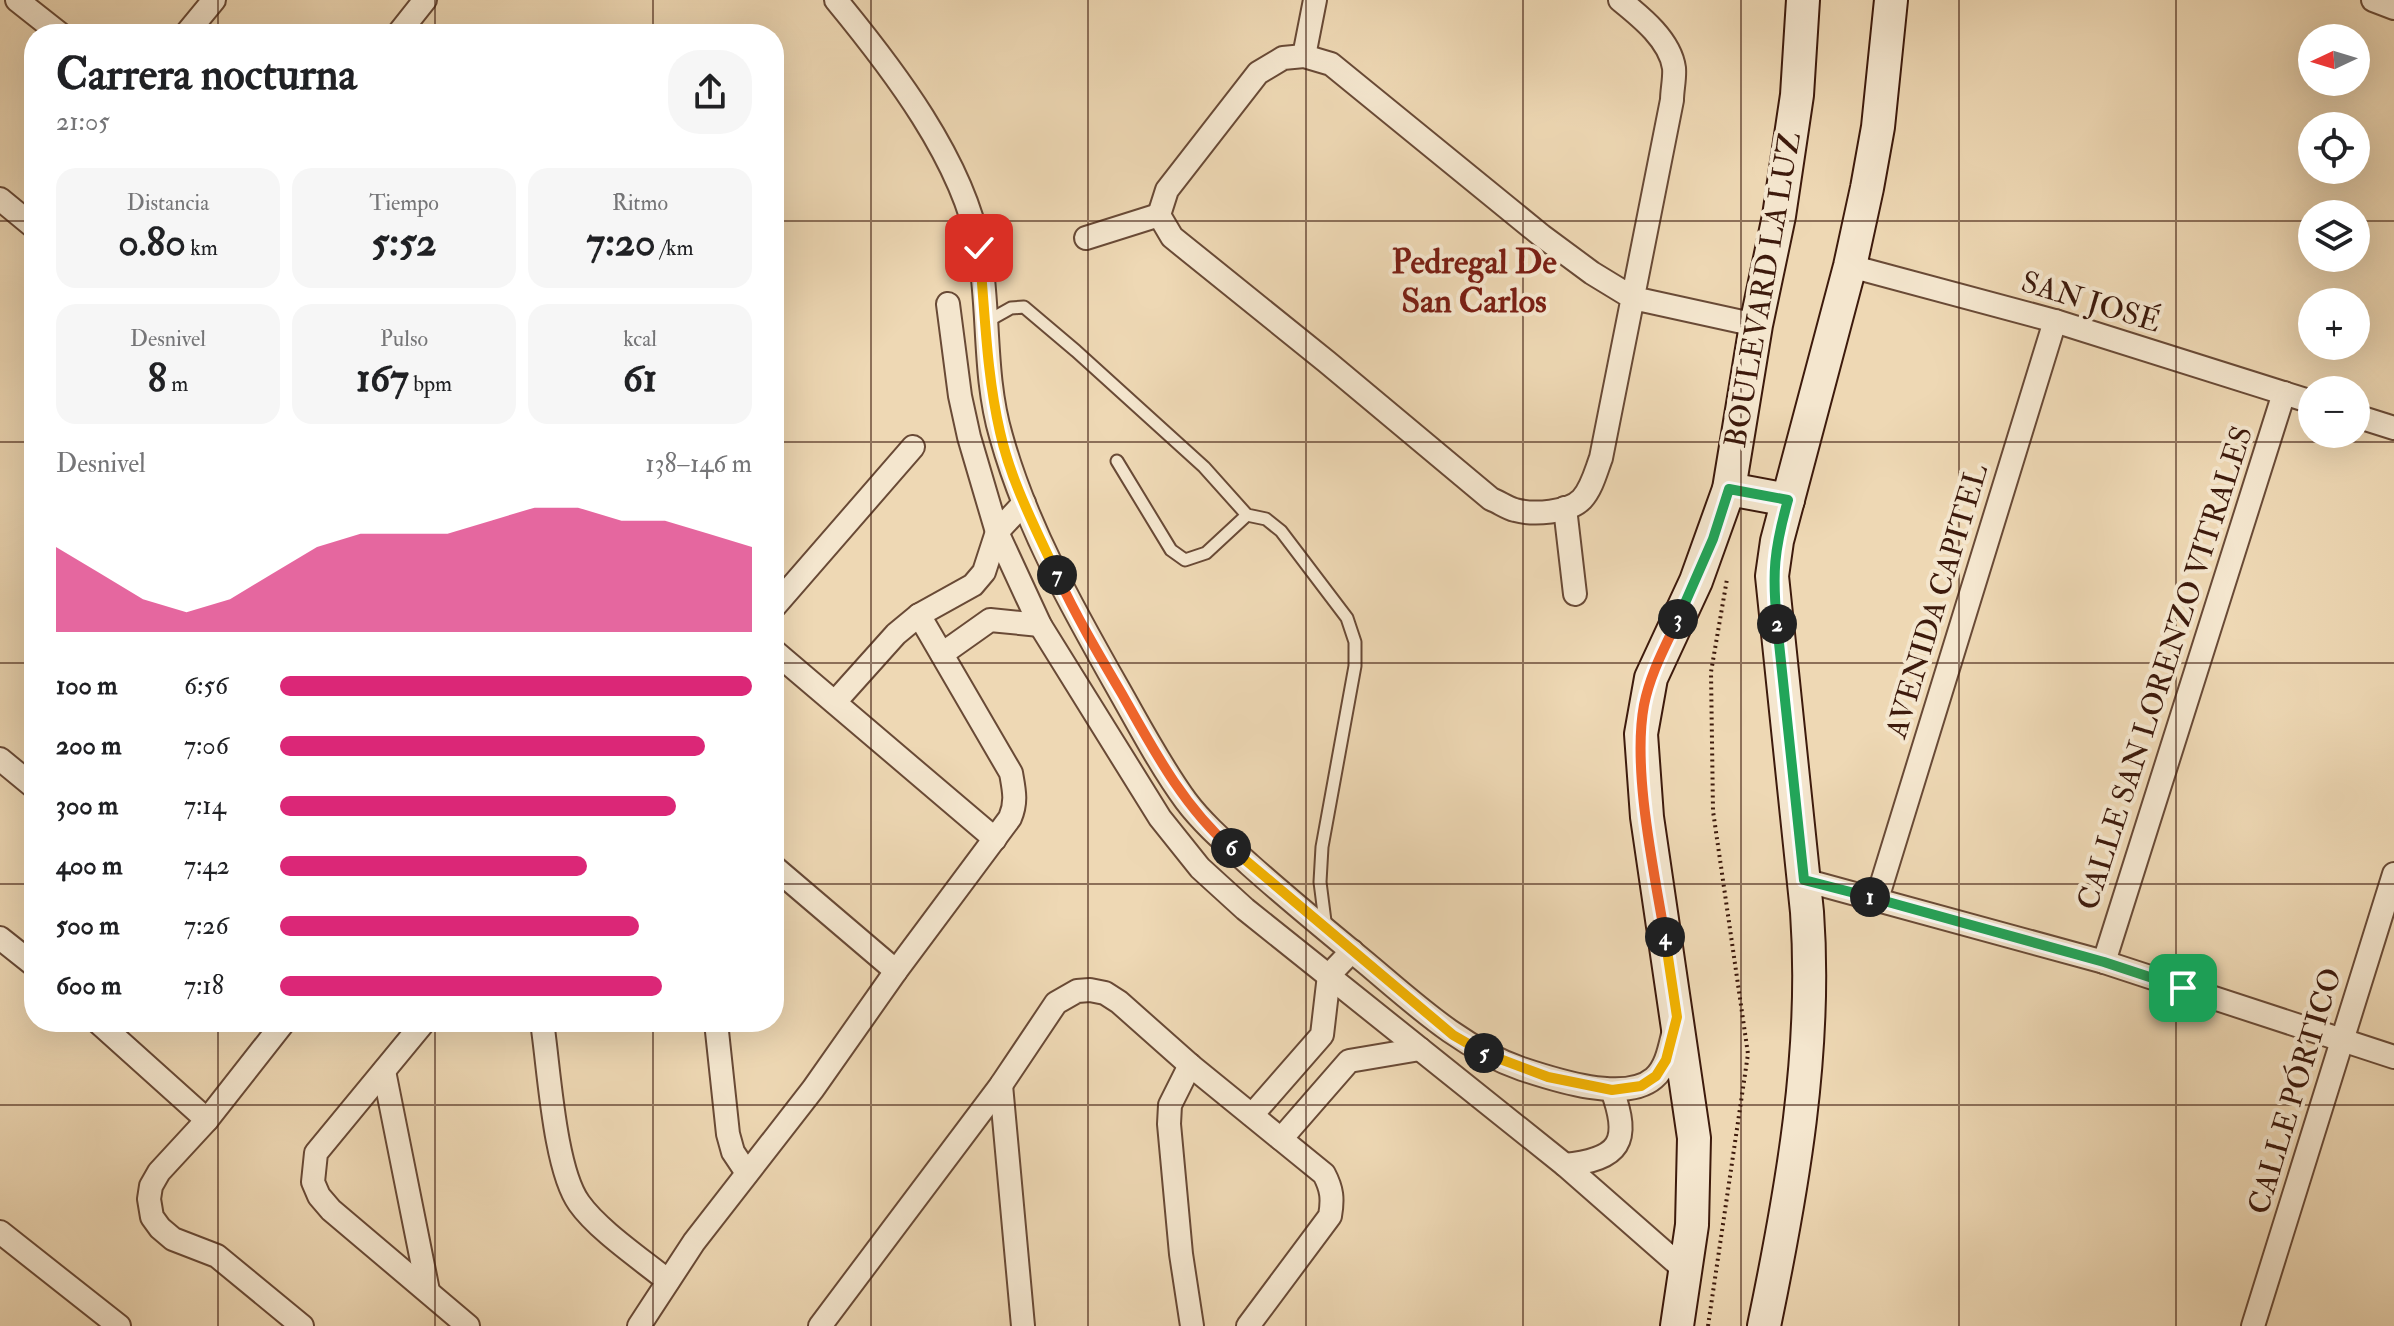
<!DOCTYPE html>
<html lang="es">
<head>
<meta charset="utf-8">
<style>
  :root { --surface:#fff; --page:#f6f6f6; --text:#202124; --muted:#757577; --accent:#db2777 }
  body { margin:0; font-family:"IM FELL Double Pica",serif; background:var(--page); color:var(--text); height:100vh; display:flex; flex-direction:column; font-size:30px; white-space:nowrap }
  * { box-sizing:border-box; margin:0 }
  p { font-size:26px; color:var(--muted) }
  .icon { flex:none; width:44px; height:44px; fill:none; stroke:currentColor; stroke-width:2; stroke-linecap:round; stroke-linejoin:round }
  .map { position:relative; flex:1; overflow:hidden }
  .drawer { position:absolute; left:24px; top:24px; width:760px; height:1008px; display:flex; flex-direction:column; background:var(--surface); border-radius:32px; box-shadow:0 8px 32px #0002 }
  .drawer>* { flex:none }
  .needle { width:52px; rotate:266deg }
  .buttons { position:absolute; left:2298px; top:24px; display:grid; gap:16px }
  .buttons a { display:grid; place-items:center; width:72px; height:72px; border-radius:50%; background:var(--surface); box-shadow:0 8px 32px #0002; font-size:40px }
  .pin { position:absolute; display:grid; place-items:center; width:68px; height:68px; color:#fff; margin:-34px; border-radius:16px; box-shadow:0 4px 12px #0006 }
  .km { position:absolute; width:40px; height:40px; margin:-20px; border-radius:50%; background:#222; color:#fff; font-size:22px; line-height:40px; text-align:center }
  .round { display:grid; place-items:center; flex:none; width:84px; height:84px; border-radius:32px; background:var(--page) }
  .headline { display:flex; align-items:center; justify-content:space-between; height:136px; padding:0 32px }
  h1 { font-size:44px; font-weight:700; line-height:60px }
  .stats { display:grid; grid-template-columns:repeat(3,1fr); gap:12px; height:136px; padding:8px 32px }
  .stats div { display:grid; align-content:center; border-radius:20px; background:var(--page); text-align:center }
  .stats b { font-size:40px; font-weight:700 }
  .stats small { font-size:22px; font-weight:400 }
  .stats p { font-size:22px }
  .chart { height:224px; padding:16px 32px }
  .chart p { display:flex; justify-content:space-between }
  .chart svg { width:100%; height:144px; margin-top:8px; fill:var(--accent); opacity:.7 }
  ul { padding:0 32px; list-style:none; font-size:26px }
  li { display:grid; grid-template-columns:128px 96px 1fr; align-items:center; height:60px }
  li i { height:20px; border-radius:10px; background:var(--accent) }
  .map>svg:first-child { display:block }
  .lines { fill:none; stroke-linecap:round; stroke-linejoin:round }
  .lane-casing { stroke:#694a36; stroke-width:15 }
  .street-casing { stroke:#694a36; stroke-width:26 }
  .secondary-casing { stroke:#3d1a0c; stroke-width:36 }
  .path { stroke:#3d1a0c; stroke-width:4; stroke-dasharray:2 4; stroke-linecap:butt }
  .lane { stroke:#f4e6ce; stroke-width:11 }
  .street { stroke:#f4e6ce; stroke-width:22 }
  .secondary { stroke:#f4e6ce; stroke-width:32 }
  .split-1-casing { stroke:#fff; stroke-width:16 }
  .split-2-casing { stroke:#fff; stroke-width:16 }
  .split-3-casing { stroke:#fff; stroke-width:16 }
  .split-4-casing { stroke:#fff; stroke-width:16 }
  .split-5-casing { stroke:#fff; stroke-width:16 }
  .split-6-casing { stroke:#fff; stroke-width:16 }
  .split-7-casing { stroke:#fff; stroke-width:16 }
  .split-8-casing { stroke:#fff; stroke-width:16 }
  .split-1 { stroke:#22a559; stroke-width:10 }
  .split-2 { stroke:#22a559; stroke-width:10 }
  .split-3 { stroke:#22a559; stroke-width:10 }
  .split-4 { stroke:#f0652b; stroke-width:10 }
  .split-5 { stroke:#f5b400; stroke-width:10 }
  .split-6 { stroke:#f5b400; stroke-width:10 }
  .split-7 { stroke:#f0652b; stroke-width:10 }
  .split-8 { stroke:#f5b400; stroke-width:10 }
  .grid { fill:none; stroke:#3d1a0c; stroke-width:2; stroke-opacity:0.55 }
  .labels { text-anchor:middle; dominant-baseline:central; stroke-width:8; stroke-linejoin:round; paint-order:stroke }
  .street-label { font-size:30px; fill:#3d1a0c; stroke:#f4e6ce }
  .quarter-label { font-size:34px; font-weight:bold; fill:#7a1f14; stroke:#f4e6ce }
</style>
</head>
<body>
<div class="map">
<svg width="2394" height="1326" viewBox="0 0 2394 1326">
  <rect width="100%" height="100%" fill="#eed8b4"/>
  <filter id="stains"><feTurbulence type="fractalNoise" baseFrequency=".0025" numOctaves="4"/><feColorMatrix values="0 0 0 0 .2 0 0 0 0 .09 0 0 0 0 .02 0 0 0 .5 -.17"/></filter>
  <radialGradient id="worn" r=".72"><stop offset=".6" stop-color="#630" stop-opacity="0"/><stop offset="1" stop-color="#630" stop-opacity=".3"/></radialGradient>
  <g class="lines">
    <g class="lane-casing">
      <g id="lane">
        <path d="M 986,322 L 1011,308 L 1024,307 L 1076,351 L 1204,467 L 1247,515 L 1266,519 L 1281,531 L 1347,618 L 1355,642 L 1355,666 L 1322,847 L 1320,882 L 1326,929"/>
        <path d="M 1117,461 L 1171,550 L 1185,560 L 1206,553 L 1247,515"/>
      </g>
    </g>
    <g class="street-casing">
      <g id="street">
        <path d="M 17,0 L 60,34"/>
        <path d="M 836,0 C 892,68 963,160 979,248 C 990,310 983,375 1001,436 C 1026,526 1073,609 1119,690 C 1140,727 1161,767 1186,801 C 1204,825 1228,845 1250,865 C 1288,899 1327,931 1366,963 C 1415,1004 1461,1048 1522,1069 C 1555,1080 1625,1103 1654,1078 C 1667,1067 1670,1046 1674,1030"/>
        <path d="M 1620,0 C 1641,17 1670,40 1674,68 C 1675,78 1672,90 1672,100 L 1601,458 C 1596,471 1592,488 1582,499 C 1569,513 1533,515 1515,510 C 1507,508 1499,502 1491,499 L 1327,362 L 1172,237 L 1159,215 L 1167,190 L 1258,73 L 1283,58 L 1304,56 L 1331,64 L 1542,236 L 1592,273 L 1633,298 L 1756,325"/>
        <path d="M 2373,0 L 2394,8"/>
        <path d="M 186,34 L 214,0"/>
        <path d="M 398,34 L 425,0"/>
        <path d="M 1304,56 L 1315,0"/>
        <path d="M 0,199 L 34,227"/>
        <path d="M 1086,238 L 1159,215"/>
        <path d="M 1850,266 L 2055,321 L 2312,402"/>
        <path d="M 948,304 L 960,396 L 969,437 L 997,532 L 1040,625 L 1160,818 L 1200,868 L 1245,909 L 1565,1165 L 1687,1272"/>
        <path d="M 2356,416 L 2394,428"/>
        <path d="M 1565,508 L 1575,594"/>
        <path d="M 774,607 L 913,447"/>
        <path d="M 774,651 L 995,839"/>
        <path d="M 942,654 L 990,620 L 1040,625"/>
        <path d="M 835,702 L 896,634 L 919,615 L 973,585 L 984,572 L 997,532 L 1024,503"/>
        <path d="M 0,759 L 34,787"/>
        <path d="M 774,867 L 896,971"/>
        <path d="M 1804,880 L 2104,962 L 2394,1057"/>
        <path d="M 1877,899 L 2055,321"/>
        <path d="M 0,938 L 34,965"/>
        <path d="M 2104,962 L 2284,393"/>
        <path d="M 98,1022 L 207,1120"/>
        <path d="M 284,1022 L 207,1120 L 159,1172 L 151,1186 L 149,1199 L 152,1217 L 160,1228 L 173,1239 L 217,1256 L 302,1326"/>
        <path d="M 424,1022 L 316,1153 L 313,1182 L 319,1196 L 331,1210 L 468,1326"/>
        <path d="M 542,1022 C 549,1067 554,1168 579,1203 C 598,1230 641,1259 668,1281"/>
        <path d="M 716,1022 L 728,1134 L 733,1152 L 747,1173"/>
        <path d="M 1190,1065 L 1170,1105 L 1169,1124 L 1181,1254 L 1192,1326"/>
        <path d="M 384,1071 L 428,1291"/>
        <path d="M 1001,1085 L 1023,1326"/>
        <path d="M 1252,1115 L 1322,1035 L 1329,975 L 1352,951"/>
        <path d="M 1281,1139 L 1349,1061 L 1420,1049"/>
        <path d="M 1565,1165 C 1620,1159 1631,1142 1612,1090"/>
        <path d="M 0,1232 L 119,1326"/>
        <path d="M 639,1326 L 694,1242 L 813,1089 L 896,971 L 1010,818 C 1017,802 1014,790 1011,773 L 919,615"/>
        <path d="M 820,1326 L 1001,1085 L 1056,1003 L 1077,991 L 1090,990 L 1105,993 L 1119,1002 L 1190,1065 L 1324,1174 C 1332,1189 1333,1199 1330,1216 L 1248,1326"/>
        <path d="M 2253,1326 L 2394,874"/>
      </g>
    </g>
    <g class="secondary-casing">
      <g id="secondary">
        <path d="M 1729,489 L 1788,500"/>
        <path d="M 1677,1326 L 1692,1225 L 1694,1138 L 1647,817 L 1641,734 L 1651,678 L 1696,581 L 1729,489 L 1756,325 L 1779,216 L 1797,95 L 1803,0"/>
        <path d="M 1764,1326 C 1792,1191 1817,1051 1807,912 L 1772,576 L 1777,541 L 1850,266 L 1867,188 L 1878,127 L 1891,0"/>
      </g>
    </g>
    <path class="path" d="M 1708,1326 L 1748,1054 L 1713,811 L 1711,672 L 1727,579"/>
    <use href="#lane" class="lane"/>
    <use href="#street" class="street"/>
    <use href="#secondary" class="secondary"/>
  </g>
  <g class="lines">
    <g class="split-1-casing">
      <path id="split-1" d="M 1870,897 L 2104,962 L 2183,988"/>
    </g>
    <g class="split-2-casing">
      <path id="split-2" d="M 1777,624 L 1804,880 L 1870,897"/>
    </g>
    <g class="split-3-casing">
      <path id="split-3" d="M 1678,619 L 1713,539 L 1729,489 L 1788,500 C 1774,550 1772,573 1777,624"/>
    </g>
    <g class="split-4-casing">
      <path id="split-4" d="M 1665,937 C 1654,871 1632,769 1644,705 C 1650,674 1665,647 1678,619"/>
    </g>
    <g class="split-5-casing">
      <path id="split-5" d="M 1484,1053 L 1548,1077 L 1612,1090 L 1641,1086 L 1656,1076 L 1666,1060 L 1677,1017 L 1665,937"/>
    </g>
    <g class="split-6-casing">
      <path id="split-6" d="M 1231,848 L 1453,1035 L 1484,1053"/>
    </g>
    <g class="split-7-casing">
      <path id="split-7" d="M 1057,575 C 1076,616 1099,655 1122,694 C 1153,749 1183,806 1231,848"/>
    </g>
    <g class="split-8-casing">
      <path id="split-8" d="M 979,248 C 985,309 986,372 1000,432 C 1011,482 1036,529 1057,575"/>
    </g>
    <use href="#split-1" class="split-1"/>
    <use href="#split-2" class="split-2"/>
    <use href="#split-3" class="split-3"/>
    <use href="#split-4" class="split-4"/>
    <use href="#split-5" class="split-5"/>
    <use href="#split-6" class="split-6"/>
    <use href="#split-7" class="split-7"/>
    <use href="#split-8" class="split-8"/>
  </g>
  <path class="grid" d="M 218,0 L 218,34M 435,0 L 435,34M 653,0 L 653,34M 871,0 L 871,1326M 1088,0 L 1088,1326M 1306,0 L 1306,1326M 1523,0 L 1523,1326M 1741,0 L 1741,1326M 1959,0 L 1959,1326M 2176,0 L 2176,1326M 0,221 L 34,221M 774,221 L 2312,221M 2356,221 L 2394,221M 0,442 L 34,442M 774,442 L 2394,442M 0,663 L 34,663M 774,663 L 2394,663M 0,884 L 34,884M 774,884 L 2394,884M 218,1022 L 218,1326M 435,1022 L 435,1326M 653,1022 L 653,1326M 0,1105 L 2394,1105"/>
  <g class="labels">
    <g class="street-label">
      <text transform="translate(1763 290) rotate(-80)">BOULEVARD LA LUZ</text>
      <text transform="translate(2091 302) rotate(17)">SAN JOSÉ</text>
      <text transform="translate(1937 601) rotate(-73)">AVENIDA CAPITEL</text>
      <text transform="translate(2165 668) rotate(-72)">CALLE SAN LORENZO VITRALES</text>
      <text transform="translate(2295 1091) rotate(-73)">CALLE PÓRTICO</text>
    </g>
    <g class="quarter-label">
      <text x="1474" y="262">Pedregal De<tspan x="1474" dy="39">San Carlos</tspan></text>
    </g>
  </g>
  <rect width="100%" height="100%" filter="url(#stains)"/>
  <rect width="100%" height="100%" fill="url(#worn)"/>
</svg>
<div class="buttons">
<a><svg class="needle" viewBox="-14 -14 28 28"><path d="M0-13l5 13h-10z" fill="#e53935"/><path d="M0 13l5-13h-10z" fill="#757577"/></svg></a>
<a><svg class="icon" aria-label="locate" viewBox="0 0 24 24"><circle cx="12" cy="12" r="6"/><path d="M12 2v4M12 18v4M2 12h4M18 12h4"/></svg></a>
<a><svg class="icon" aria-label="layers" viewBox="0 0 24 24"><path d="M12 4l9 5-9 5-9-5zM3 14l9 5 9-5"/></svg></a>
<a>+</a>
<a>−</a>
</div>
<div class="pin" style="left:2183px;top:988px;background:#1e9e55"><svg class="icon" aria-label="arrive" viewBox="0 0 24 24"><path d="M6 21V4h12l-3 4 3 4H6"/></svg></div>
<div class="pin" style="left:979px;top:248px;background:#d93025"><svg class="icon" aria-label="check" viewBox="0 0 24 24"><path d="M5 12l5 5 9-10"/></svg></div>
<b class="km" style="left:1870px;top:897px">1</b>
<b class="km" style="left:1777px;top:624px">2</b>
<b class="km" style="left:1678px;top:619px">3</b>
<b class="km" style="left:1665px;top:937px">4</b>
<b class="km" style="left:1484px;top:1053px">5</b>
<b class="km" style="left:1231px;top:848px">6</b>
<b class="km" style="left:1057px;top:575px">7</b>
<section class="drawer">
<div class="headline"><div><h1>Carrera nocturna</h1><p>21:05</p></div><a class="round"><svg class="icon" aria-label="share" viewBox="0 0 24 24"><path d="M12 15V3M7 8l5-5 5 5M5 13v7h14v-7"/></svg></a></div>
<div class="stats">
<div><p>Distancia</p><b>0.80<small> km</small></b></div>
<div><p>Tiempo</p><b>5:52</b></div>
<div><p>Ritmo</p><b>7:20<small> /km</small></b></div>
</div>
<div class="stats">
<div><p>Desnivel</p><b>8<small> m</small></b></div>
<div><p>Pulso</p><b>167<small> bpm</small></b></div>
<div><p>kcal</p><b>61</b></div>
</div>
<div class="chart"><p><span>Desnivel</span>138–146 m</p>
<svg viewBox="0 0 160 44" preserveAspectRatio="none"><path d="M0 44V18L10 26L20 34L30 38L40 34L50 26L60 18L70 14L80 14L90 14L100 10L110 6L120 6L130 10L140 10L150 14L160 18V44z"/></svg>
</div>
<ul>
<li><b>100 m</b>6:56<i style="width:100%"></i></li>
<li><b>200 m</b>7:06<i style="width:90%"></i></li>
<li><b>300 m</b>7:14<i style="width:84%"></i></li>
<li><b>400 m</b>7:42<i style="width:65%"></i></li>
<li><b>500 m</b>7:26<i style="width:76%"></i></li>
<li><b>600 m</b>7:18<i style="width:81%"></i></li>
</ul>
</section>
</div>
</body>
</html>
